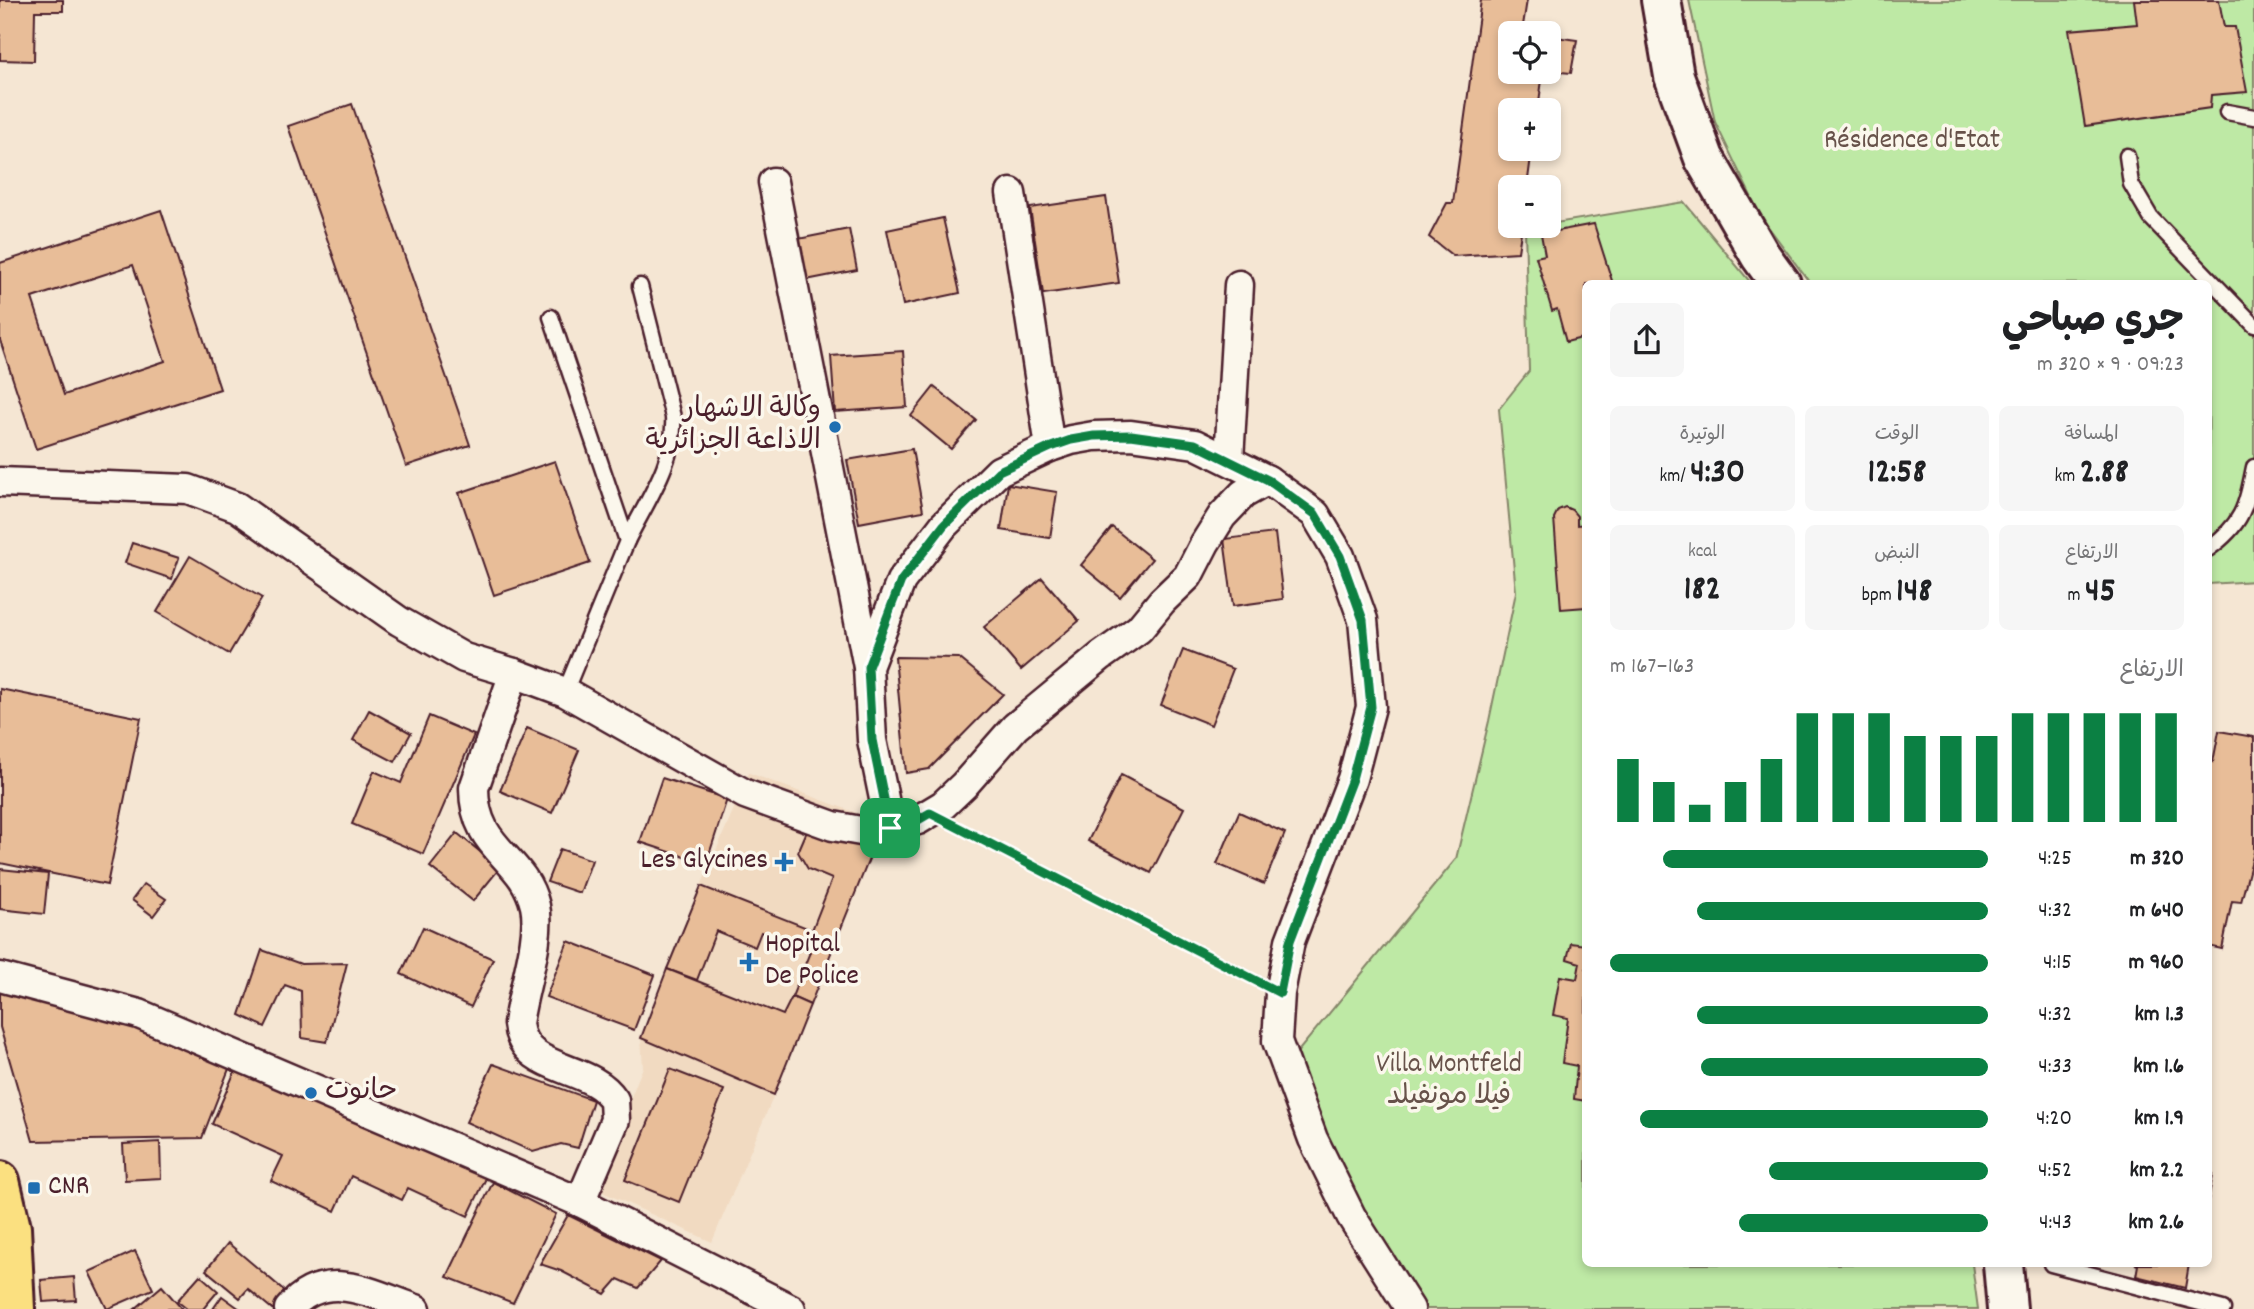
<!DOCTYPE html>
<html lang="ar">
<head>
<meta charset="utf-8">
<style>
  :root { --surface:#fff; --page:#f6f6f6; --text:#202124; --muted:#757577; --accent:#0b8043 }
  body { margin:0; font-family:Dekko,"Playpen Sans Arabic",sans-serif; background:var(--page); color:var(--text); direction:rtl; height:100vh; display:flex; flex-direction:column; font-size:26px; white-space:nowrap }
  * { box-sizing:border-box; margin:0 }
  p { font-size:23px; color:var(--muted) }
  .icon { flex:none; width:38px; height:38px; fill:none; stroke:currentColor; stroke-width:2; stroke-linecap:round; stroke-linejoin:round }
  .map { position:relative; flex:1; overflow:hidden; direction:ltr }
  .side { position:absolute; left:1582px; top:280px; width:630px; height:987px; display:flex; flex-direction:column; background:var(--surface); border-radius:10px; box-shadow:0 4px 10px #0003; direction:rtl }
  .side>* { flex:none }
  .buttons { position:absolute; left:1498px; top:21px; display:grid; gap:14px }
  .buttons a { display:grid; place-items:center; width:63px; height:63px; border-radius:10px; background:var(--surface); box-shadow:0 4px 10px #0003; font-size:35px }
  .pin { position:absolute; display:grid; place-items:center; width:60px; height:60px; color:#fff; margin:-30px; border-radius:14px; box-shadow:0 4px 10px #0006 }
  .round { display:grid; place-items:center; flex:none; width:74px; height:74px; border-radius:10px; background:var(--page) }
  .summary { display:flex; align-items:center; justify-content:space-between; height:119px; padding:0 28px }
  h1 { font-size:38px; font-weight:700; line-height:52px }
  .figures { display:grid; grid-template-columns:repeat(3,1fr); gap:10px; height:119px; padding:7px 28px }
  .figures div { display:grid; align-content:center; border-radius:10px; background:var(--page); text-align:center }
  .figures b { font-size:35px; font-weight:700 }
  .figures small { font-size:19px; font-weight:400 }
  .figures p { font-size:19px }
  .chart { height:196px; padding:14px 28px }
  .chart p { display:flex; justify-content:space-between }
  .chart svg { width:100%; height:126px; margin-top:7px; stroke:var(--accent); stroke-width:6 }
  ul { padding:0 28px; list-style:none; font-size:23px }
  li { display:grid; grid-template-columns:112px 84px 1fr; align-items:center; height:52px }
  li i { height:18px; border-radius:9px; background:var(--accent) }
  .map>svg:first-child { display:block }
  .built { fill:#f1dac1 }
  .green { fill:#bee9a5; stroke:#848468; stroke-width:2 }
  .building { fill:#e8bd98; stroke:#4a1f2b; stroke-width:2; fill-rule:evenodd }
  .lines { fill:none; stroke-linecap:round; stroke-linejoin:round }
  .service-casing { stroke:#4a1f2b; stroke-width:19 }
  .minor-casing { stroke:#4a1f2b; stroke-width:33 }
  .secondary-casing { stroke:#4a1f2b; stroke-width:44 }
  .primary-casing { stroke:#4a1f2b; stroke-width:44 }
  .path { stroke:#4a1f2b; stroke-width:4.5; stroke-dasharray:2 5; stroke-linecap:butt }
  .service { stroke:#fbf7ec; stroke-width:14 }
  .minor { stroke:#fbf7ec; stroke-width:28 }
  .secondary { stroke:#fbf7ec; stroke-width:38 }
  .primary { stroke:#fbe080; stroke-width:38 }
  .route-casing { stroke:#fff; stroke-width:14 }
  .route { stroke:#0b8043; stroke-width:9 }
  .poi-dot { fill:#1f6fb2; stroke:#fbf7ec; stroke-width:2.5 }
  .labels { text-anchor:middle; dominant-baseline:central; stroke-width:7; stroke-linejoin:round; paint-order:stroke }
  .park-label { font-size:28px; fill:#67524a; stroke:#fbf7ec }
  .poi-label { font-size:28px; fill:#4a1f2b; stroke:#fbf7ec; text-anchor:start }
</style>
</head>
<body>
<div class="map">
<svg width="2254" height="1309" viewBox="0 0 2254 1309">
  <rect width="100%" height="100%" fill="#f5e6d3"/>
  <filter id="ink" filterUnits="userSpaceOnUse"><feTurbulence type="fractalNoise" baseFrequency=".0143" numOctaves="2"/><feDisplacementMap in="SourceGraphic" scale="14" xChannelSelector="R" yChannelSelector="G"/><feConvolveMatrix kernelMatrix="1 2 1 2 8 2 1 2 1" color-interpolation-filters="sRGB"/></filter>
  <g filter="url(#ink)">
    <path class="built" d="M 749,773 L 881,822 L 774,1095 L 712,1242 L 594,1188 L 643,1067 L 641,1038 L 701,886 Z"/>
    <g class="green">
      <path d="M 1689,0 L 2254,0 L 2254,581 L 2209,584 L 2208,284 L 1810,283 L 1761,217 L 1715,122 Z"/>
      <path d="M 1684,202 L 1751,283 L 1586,284 L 1586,1264 L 1972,1264 L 1978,1309 L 1420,1309 L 1327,1150 L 1295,1055 L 1456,859 L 1489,721 L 1516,592 L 1499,409 L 1529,371 L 1525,228 L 1549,226 L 1549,224 Z"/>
    </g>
    <g class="building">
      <path d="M 0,0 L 63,0 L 63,11 L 35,11 L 34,61 L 0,60 Z"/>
      <path d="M 1481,0 L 1527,0 L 1522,32 L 1532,33 L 1510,33 L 1510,72 L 1543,72 L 1538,110 L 1510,110 L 1510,149 L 1532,149 L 1527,187 L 1510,187 L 1510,226 L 1522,226 L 1518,252 L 1453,256 L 1429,237 L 1447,203 L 1453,203 Z"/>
      <path d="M 2134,0 L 2219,0 L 2224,27 L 2235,27 L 2247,92 L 2211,95 L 2210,108 L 2085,126 L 2069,30 L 2137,24 Z"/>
      <path d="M 1549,36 L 1577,40 L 1571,73 L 1549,71 Z"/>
      <path d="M 352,104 L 470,445 L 406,466 L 288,126 Z"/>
      <path d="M 1106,197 L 1119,283 L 1043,294 L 1030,208 Z"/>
      <path d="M 161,210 L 220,389 L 36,449 L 0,340 L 0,263 ZM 133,265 L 165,361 L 64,395 L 32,298 Z"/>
      <path d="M 943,218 L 960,293 L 903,305 L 887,230 Z"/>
      <path d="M 1594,224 L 1613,284 L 1586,284 L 1586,337 L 1566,342 L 1557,309 L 1552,311 L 1536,257 L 1545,255 L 1541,234 Z"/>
      <path d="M 849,229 L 857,270 L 796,282 L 788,241 Z"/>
      <path d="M 903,351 L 907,407 L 835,412 L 831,356 Z"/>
      <path d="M 934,387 L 976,420 L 951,449 L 911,416 Z"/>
      <path d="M 912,449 L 923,511 L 859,523 L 847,460 Z"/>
      <path d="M 555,461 L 590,563 L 494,595 L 459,493 Z"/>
      <path d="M 1008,484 L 1057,492 L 1050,538 L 1001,530 Z"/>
      <path d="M 1565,507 L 1572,510 L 1577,516 L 1577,525 L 1586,524 L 1586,607 L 1561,609 L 1554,518 L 1558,510 Z"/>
      <path d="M 1112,527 L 1152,559 L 1120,597 L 1081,565 Z"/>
      <path d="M 1275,533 L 1283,599 L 1233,606 L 1224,539 Z"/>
      <path d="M 132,543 L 179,558 L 172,579 L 125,563 Z"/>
      <path d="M 190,556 L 262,598 L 229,654 L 157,612 Z"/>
      <path d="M 1042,578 L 1079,621 L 1021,670 L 984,627 Z"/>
      <path d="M 1183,650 L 1233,669 L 1211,725 L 1161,705 Z"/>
      <path d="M 895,657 L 959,658 L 1003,694 L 929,769 L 906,773 Z"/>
      <path d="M 0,689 L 141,718 L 107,885 L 0,863 Z"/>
      <path d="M 369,710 L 411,733 L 395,762 L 353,740 Z"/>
      <path d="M 429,716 L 474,735 L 423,854 L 352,824 L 374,771 L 401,783 Z"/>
      <path d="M 527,728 L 579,750 L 552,813 L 500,791 Z"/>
      <path d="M 2219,731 L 2254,737 L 2254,852 L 2241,902 L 2232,901 L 2222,949 L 2208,946 L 2208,761 L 2213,762 Z"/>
      <path d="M 1121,775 L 1184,808 L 1151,873 L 1088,841 Z"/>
      <path d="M 662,778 L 727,799 L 706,864 L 640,842 Z"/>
      <path d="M 1239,812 L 1285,833 L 1264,884 L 1217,864 Z"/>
      <path d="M 810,824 L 873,849 L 810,1005 L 792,997 L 810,952 L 761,932 L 755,947 L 716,931 L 697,980 L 667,969 L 701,886 L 812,930 L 832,879 L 808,869 L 798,852 Z"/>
      <path d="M 457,833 L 500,868 L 473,901 L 430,867 Z"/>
      <path d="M 560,849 L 592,860 L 580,893 L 547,882 Z"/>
      <path d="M 0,869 L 48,874 L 44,914 L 0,909 Z"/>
      <path d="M 144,884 L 166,899 L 153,916 L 132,900 Z"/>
      <path d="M 423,927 L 493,959 L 471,1007 L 401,974 Z"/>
      <path d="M 568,941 L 655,975 L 634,1030 L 546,997 Z"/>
      <path d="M 1586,941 L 1586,1101 L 1574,1099 L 1577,1066 L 1562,1063 L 1568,1018 L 1553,1015 L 1560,976 L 1577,979 L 1580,963 L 1567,959 L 1571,943 L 1585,945 Z"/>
      <path d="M 262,950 L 301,964 L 347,963 L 327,1042 L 302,1038 L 301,991 L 285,985 L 265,1027 L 240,1015 Z"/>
      <path d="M 667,969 L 783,1015 L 792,997 L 810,1005 L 774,1095 L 641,1038 Z"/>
      <path d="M 0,980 L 232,1061 L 202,1138 L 33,1141 L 0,1027 Z"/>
      <path d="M 239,1062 L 488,1174 L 468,1216 L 408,1188 L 402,1200 L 351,1176 L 335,1211 L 271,1181 L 283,1156 L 212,1124 Z"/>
      <path d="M 493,1064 L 593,1100 L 578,1148 L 561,1144 L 533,1152 L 466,1122 Z"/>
      <path d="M 670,1069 L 724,1090 L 679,1202 L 625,1180 Z"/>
      <path d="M 160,1142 L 161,1178 L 125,1180 L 123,1144 Z"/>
      <path d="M 2208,1173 L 2213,1174 L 2208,1200 Z"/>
      <path d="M 493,1182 L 556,1214 L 513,1303 L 447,1277 Z"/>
      <path d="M 568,1215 L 661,1261 L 638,1288 L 618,1279 L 605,1294 L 561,1271 L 540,1264 Z"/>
      <path d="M 228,1243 L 293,1298 L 284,1309 L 272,1309 L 248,1289 L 240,1298 L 206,1270 Z"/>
      <path d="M 135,1251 L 153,1289 L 107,1309 L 89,1272 Z"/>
      <path d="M 2135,1264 L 2189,1264 L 2185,1288 L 2136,1276 L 2138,1265 Z"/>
      <path d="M 200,1275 L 218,1291 L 203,1309 L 187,1309 L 177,1301 Z"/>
      <path d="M 74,1277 L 76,1300 L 43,1302 L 41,1280 Z"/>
      <path d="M 162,1286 L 182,1309 L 135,1309 Z"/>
      <path d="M 222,1296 L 240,1309 L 213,1309 Z"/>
    </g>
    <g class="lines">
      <g class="service-casing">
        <g id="service">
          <path d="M 2227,112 L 2254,117"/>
          <path d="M 2127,156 L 2131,184 L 2151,218 L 2254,325"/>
          <path d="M 551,317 L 627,541 L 565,692"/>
          <path d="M 627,541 C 646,502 676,461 673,417 L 640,286"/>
          <path d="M 2208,549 C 2243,524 2246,507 2254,467"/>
          <path d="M 2051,1264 L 2223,1309"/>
        </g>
      </g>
      <g class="minor-casing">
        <g id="minor">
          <path d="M 773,182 L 868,667"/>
          <path d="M 1011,193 L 1050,447"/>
          <path d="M 1229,460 L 1239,285"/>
          <path d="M 0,482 L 188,489 L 237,507 L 399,621 L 464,658 L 514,673 L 565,692 L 745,794 L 833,826 L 861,831 L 890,828 L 918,820 L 943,805 L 964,785 L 1015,727 L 1101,656 L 1139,629 L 1162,601 L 1188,576 L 1205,543 L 1222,516 L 1243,494 L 1268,480 L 1315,514 L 1340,556 L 1363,620 L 1371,707 L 1352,779 L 1290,941 L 1280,993 L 1277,1041 L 1313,1139 L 1351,1216 L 1410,1309"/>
          <path d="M 890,828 L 872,740 L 868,667 L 901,581 L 944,525 L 999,471 L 1050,447 L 1071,440 L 1094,436 L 1131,435 L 1195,444 L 1268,480"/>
          <path d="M 0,977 L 139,1014 L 580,1202 L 615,1120 L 614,1100 C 591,1063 523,1074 518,1024 C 522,991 542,937 535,906 C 523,855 474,851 474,788 L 514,673"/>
          <path d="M 580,1202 L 791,1309"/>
          <path d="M 289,1309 C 325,1266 372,1294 416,1309"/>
        </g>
      </g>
      <g class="secondary-casing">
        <g id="secondary">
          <path d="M 1661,0 L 1674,76 L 1704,158 L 1760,255 L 1781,284"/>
          <path d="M 2003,1264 L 2007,1309"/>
        </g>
      </g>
      <g class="primary-casing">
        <path id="primary" d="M 0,1181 L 11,1228 L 15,1309"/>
      </g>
      <path class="path" d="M 964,830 L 1252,978"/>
      <use href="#service" class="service"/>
      <use href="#minor" class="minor"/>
      <use href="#secondary" class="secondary"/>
      <use href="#primary" class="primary"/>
    </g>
  </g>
  <g class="lines" filter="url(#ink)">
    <g class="route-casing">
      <path id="route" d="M 1131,435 L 1195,444 L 1268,480 L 1315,514 L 1340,556 L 1363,620 L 1371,707 L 1352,779 L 1290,941 L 1280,993 L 930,813 L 918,820 L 890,828 L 872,740 L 868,667 L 901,581 L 944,525 L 999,471 L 1051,447 L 1071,440 L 1094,436 Z"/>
    </g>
    <use href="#route" class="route"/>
  </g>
  <g class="poi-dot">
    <circle cx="835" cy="427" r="7"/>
    <path d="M780.5 851.5h7v7h7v7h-7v7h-7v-7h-7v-7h7z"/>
    <path d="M745.5 951.5h7v7h7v7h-7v7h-7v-7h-7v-7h7z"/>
    <circle cx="311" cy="1093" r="7"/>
    <rect x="27" y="1181" width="14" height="14" rx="3.5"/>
  </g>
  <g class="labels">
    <g class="park-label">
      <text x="1912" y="142">Résidence d'Etat</text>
      <text x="1449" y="1066">Villa Montfeld<tspan x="1449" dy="32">فيلا مونفيلد</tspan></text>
    </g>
    <g class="poi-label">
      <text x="821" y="411" text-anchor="end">وكالة الاشهار<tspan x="821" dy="32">الاذاعة الجزائرية</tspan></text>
      <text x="768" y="862" text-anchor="end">Les Glycines</text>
      <text x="765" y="946">Hopital<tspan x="765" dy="32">De Police</tspan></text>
      <text x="325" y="1093">حانوت</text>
      <text x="48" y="1188">CNR</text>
    </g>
  </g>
</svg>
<div class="buttons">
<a><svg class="icon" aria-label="locate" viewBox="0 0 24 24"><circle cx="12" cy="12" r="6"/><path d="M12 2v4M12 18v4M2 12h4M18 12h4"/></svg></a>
<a>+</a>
<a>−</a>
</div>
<div class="pin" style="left:890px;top:828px;background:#1e9e55"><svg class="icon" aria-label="arrive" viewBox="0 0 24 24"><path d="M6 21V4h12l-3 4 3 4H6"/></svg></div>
<section class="side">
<div class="summary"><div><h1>جري صباحي</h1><p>09:23 · 9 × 320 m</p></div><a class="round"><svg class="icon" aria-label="share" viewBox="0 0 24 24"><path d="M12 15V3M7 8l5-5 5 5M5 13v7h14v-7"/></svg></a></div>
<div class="figures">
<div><p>المسافة</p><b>2.88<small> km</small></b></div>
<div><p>الوقت</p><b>12:58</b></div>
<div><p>الوتيرة</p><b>4:30<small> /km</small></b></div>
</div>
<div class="figures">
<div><p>الارتفاع</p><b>45<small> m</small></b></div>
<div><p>النبض</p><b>148<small> bpm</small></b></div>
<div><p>kcal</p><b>182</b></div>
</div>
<div class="chart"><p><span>الارتفاع</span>163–167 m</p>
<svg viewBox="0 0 160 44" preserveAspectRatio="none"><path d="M5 44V22M15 44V30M25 44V38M35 44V30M45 44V22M55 44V6M65 44V6M75 44V6M85 44V14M95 44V14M105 44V14M115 44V6M125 44V6M135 44V6M145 44V6M155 44V6"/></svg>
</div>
<ul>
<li><b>320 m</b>4:25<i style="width:86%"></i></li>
<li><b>640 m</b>4:32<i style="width:77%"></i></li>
<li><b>960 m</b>4:15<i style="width:100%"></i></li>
<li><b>1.3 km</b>4:32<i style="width:77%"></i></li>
<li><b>1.6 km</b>4:33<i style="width:76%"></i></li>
<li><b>1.9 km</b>4:20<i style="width:92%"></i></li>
<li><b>2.2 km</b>4:52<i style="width:58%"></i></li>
<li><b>2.6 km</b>4:43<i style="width:66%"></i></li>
</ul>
</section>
</div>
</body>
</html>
